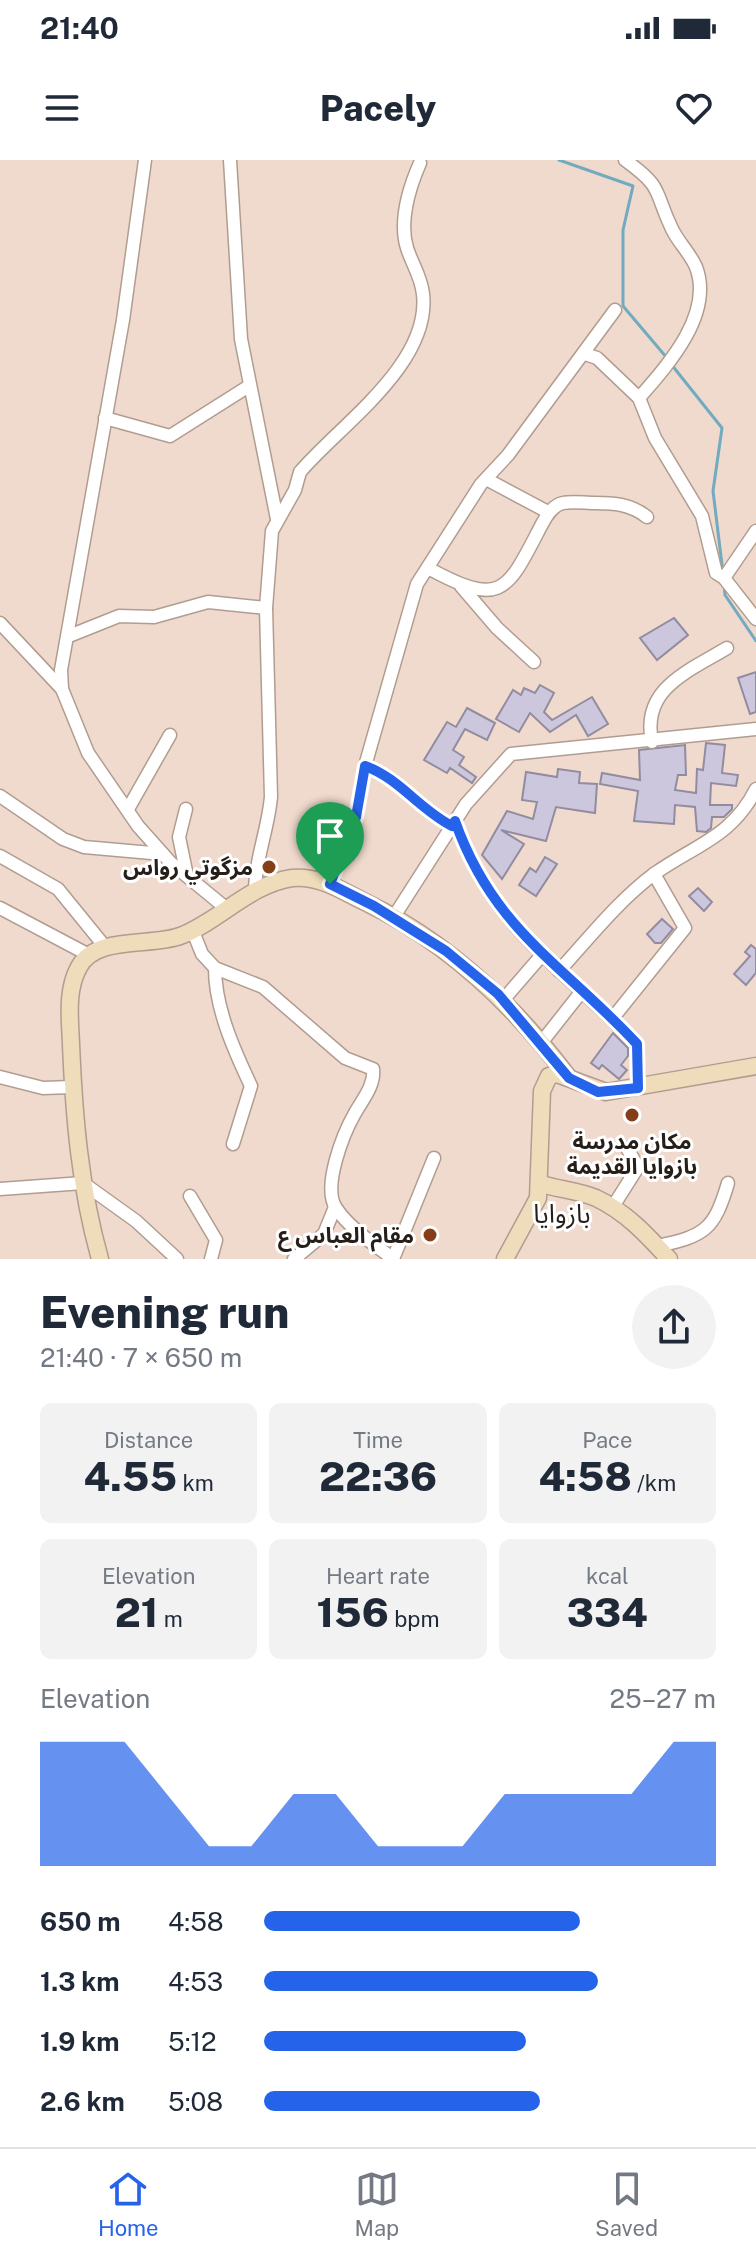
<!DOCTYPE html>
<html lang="en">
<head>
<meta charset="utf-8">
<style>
  :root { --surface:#fff; --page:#f2f2f3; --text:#1f2937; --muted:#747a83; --line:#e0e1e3; --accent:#2563eb }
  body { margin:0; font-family:"Public Sans","Noto Sans Arabic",sans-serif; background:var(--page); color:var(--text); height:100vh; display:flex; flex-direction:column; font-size:30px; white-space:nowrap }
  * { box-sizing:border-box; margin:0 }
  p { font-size:26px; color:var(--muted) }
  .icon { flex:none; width:44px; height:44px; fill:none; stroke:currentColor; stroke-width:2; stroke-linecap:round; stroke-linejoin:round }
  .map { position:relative; height:1099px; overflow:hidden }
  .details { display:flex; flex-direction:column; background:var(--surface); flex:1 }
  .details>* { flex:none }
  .pin { position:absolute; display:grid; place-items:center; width:68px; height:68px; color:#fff; margin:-82px -34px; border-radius:50% 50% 50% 0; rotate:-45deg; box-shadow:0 0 8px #0007 }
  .pin .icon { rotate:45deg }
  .round { display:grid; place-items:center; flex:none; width:84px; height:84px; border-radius:42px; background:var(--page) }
  .headline { display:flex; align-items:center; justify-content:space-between; height:136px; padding:0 40px }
  h1 { font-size:44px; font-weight:800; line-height:60px }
  .metrics { display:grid; grid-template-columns:repeat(3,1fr); gap:12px; height:136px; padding:8px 40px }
  .metrics div { display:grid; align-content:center; border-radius:12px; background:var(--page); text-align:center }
  .metrics b { font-size:40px; font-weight:800 }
  .metrics small { font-size:22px; font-weight:400 }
  .metrics p { font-size:22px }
  .chart { height:224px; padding:16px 40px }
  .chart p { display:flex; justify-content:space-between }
  .chart svg { width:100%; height:144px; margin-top:8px; fill:var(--accent); opacity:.7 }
  ul { padding:0 40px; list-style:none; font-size:26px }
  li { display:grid; grid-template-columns:128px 96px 1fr; align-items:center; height:60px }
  li i { height:20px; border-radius:10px; background:var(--accent) }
  .status { display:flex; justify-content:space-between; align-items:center; height:56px; padding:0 40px; background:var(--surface); direction:ltr }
  .status svg { height:22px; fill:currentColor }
  header { display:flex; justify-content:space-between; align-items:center; height:104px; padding:0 40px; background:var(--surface); font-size:36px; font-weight:800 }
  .tab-bar { display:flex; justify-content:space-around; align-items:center; height:112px; border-top:2px solid var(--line); background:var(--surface); font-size:22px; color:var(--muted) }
  .tab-bar a { display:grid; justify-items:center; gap:4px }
  .tab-bar .on { color:var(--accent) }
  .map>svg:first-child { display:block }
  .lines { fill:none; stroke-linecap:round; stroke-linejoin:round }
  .stream { stroke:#72aac0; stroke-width:3 }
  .building { fill:#ccc7dc; stroke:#928ca1; stroke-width:2 }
  .street-casing { stroke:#b19d90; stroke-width:15 }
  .secondary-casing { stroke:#b19d90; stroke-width:19 }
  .street { stroke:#fff; stroke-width:12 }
  .secondary { stroke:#eedcba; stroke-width:16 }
  .route-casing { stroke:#fff; stroke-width:16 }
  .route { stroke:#2563eb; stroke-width:10 }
  .poi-dot { fill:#853f18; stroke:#fff; stroke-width:3 }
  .labels { text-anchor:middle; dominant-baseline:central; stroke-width:6; stroke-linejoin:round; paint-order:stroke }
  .poi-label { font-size:22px; font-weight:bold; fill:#261e19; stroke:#fff; text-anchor:end }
  .quarter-label { font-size:26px; fill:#261e19; stroke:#fff }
</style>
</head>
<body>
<div class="status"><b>21:40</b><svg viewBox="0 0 49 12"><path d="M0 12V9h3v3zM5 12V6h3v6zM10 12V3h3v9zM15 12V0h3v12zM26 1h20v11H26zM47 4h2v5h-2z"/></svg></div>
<header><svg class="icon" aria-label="menu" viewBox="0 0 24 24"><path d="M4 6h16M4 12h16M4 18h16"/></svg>Pacely<svg class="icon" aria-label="heart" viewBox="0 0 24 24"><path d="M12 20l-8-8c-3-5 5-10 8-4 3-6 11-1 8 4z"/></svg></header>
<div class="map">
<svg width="756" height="1099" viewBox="0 0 756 1099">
  <rect width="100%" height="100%" fill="#f0dacd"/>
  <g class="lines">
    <g class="stream">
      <path d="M 559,0 L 633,26 L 623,70 L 623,146 L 667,198"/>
      <path d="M 671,204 L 722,268 L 713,331 L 723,413"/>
      <path d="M 724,424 L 725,435 L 756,481"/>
    </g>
  </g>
  <g class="building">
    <path d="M 674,458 L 688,475 L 657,500 L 640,478 Z"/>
    <path d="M 756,512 L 756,552 L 750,554 L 738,518 Z"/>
    <path d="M 540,525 L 554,533 L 544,552 L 552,560 L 592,537 L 608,564 L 588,576 L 576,555 L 550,572 L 530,553 L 519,572 L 496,559 L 513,530 L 521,535 L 524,528 L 535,533 Z"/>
    <path d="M 467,548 L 495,563 L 487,580 L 465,569 L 453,590 L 464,597 L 459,605 L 476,617 L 472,623 L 450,608 L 447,613 L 424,600 L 447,562 L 456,567 Z"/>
    <path d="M 706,583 L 725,585 L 722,613 L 738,615 L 736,626 L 711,623 L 710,645 L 732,645 L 732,649 L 724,657 L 712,657 L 711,668 L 706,672 L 697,671 L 695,647 L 675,645 L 674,664 L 634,661 L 638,631 L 600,624 L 602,613 L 640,620 L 639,590 L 685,585 L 686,615 L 678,615 L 675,630 L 696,633 L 697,609 L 703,610 Z"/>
    <path d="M 558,609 L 580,612 L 579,623 L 597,624 L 595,653 L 556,647 L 546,681 L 501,670 L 524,684 L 502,719 L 482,695 L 507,651 L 533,659 L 537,642 L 522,640 L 526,612 L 557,617 Z"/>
    <path d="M 545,697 L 557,704 L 536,736 L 519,725 L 530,708 L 536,712 Z"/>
    <path d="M 698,728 L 712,742 L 704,751 L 689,736 Z"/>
    <path d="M 662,759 L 673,769 L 661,783 L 655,783 L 647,774 Z"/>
    <path d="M 751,785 L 756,789 L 756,813 L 746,825 L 734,814 L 750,796 L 745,792 Z"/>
    <path d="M 613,873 L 628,888 L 628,896 L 621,905 L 627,910 L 619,919 L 602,905 L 599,909 L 591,903 Z"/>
  </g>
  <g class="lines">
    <g class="street-casing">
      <g id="street">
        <path d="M 145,0 L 123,160 L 61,510 L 62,529 L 88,593 L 138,666 L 171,703 L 227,749"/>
        <path d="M 230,0 L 241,179 L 277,359"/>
        <path d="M 625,0 C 665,29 653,30 672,69 C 678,82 690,93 696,107 C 714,154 668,205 639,238"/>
        <path d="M 585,194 L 597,198 L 639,238 L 655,278 L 702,356 L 716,413 L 724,418 L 756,459"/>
        <path d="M 105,258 L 170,276 L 249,226"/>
        <path d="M 486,319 L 548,352"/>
        <path d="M 428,408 C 503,449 507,431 542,364 C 547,355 553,345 563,343 C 572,341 585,343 594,343 C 614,343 631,344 647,357"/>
        <path d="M 724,418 L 756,371"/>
        <path d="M 461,426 L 497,468 L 534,502"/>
        <path d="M 0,463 L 62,529"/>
        <path d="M 69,476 L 119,456 L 154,457 L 208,442 L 266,448"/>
        <path d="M 652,582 C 641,529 687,512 727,488"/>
        <path d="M 365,606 C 399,618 420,650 452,666"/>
        <path d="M 0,636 L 63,679 L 84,687 L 163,694"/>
        <path d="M 128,649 L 170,575"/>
        <path d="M 186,649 L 179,677 L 187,716"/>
        <path d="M 455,661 C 493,770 562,806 637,884 L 638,928"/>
        <path d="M 0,696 L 58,729 L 106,788"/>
        <path d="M 330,724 L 356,657 L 365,606 L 417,424 L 481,324 L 508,295 L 615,150"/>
        <path d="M 255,733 C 255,699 268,670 271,637 L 266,448 L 272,371 L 295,330 L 300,312 C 340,265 431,204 423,134 C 421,116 412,104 407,88 C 399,62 409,28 420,3"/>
        <path d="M 0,748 L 89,795"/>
        <path d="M 393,758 L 466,644 L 511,594 L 756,569"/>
        <path d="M 192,769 L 202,794 L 215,808 L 263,827 L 345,898 L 373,909 C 375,925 363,939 355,953 C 343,974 322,1027 336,1048 C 349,1068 374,1084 392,1098"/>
        <path d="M 215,808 C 215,848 234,890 251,926 L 233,984"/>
        <path d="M 559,811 C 589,778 618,741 654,714 C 695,685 732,677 756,629"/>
        <path d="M 503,840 L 542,795"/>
        <path d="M 612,859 L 685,768 L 654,714"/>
        <path d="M 541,883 L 582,831"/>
        <path d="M 0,917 L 43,928 L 72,927"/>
        <path d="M 0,1029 L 83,1023 L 136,1061 L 177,1099"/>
        <path d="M 190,1036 L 216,1080 L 211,1099"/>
        <path d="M 612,1048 L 638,1007 L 627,988"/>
        <path d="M 657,1086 C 705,1076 714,1070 728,1023"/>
        <path d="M 294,1099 L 324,1074 L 335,1047"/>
        <path d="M 393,1099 L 434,998"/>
      </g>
    </g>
    <g class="secondary-casing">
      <g id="secondary">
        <path d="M 541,1024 C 558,1029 580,1031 596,1038 C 626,1052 647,1075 669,1099"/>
        <path d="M 100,1099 C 80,1028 74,957 71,884 C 70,859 66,830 79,807 C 96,775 150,787 180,776 C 218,762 250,724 292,718 C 319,715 342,731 365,742 C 448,782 514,845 569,918"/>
        <path d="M 505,1099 L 538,1038 L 542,931 L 549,916 L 557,914 L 606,932 L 756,906"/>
      </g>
    </g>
    <use href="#street" class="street"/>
    <use href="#secondary" class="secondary"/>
  </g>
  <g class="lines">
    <g class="route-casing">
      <path id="route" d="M 365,606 C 399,618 420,650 452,666 L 455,661 C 494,771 563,804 637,884 L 638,928 L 598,932 L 569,918 L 498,834 L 446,791 L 374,746 L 330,724 L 356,657 Z"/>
    </g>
    <use href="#route" class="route"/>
  </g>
  <g class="poi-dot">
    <circle cx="269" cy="707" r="8"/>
    <circle cx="632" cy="955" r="8"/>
    <circle cx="430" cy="1075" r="8"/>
  </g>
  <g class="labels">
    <g class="poi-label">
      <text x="253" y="707">مزگوتي رواس</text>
      <text x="632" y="981" text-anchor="middle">مكان مدرسة<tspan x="632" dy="25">بازوايا القديمة</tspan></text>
      <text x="414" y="1075">مقام العباس ع</text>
    </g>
    <g class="quarter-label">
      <text x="562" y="1053">بازوایا</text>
    </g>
  </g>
</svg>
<div class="pin" style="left:330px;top:724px;background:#1e9e55"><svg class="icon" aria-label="arrive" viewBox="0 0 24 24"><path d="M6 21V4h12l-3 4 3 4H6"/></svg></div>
</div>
<section class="details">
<div class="headline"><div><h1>Evening run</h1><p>21:40 · 7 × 650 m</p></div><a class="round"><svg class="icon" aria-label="share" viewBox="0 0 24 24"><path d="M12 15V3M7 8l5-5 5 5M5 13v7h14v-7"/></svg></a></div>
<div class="metrics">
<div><p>Distance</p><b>4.55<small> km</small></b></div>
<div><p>Time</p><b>22:36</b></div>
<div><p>Pace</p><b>4:58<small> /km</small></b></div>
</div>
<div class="metrics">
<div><p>Elevation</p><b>21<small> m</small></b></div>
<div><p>Heart rate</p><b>156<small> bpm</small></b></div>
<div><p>kcal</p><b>334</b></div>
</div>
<div class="chart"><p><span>Elevation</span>25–27 m</p>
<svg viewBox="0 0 160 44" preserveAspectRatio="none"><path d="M0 44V6L10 6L20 6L30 22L40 38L50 38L60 22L70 22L80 38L90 38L100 38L110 22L120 22L130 22L140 22L150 6L160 6V44z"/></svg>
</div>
<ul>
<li><b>650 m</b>4:58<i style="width:70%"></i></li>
<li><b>1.3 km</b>4:53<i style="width:74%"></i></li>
<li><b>1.9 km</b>5:12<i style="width:58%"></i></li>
<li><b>2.6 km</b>5:08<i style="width:61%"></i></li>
</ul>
</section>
<nav class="tab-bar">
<a class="on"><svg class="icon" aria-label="home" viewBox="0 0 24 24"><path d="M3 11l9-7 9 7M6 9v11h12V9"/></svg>Home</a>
<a><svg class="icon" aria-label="map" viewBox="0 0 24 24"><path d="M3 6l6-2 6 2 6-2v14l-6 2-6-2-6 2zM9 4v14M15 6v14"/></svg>Map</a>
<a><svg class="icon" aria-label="saved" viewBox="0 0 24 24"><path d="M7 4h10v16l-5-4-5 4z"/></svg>Saved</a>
</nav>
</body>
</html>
